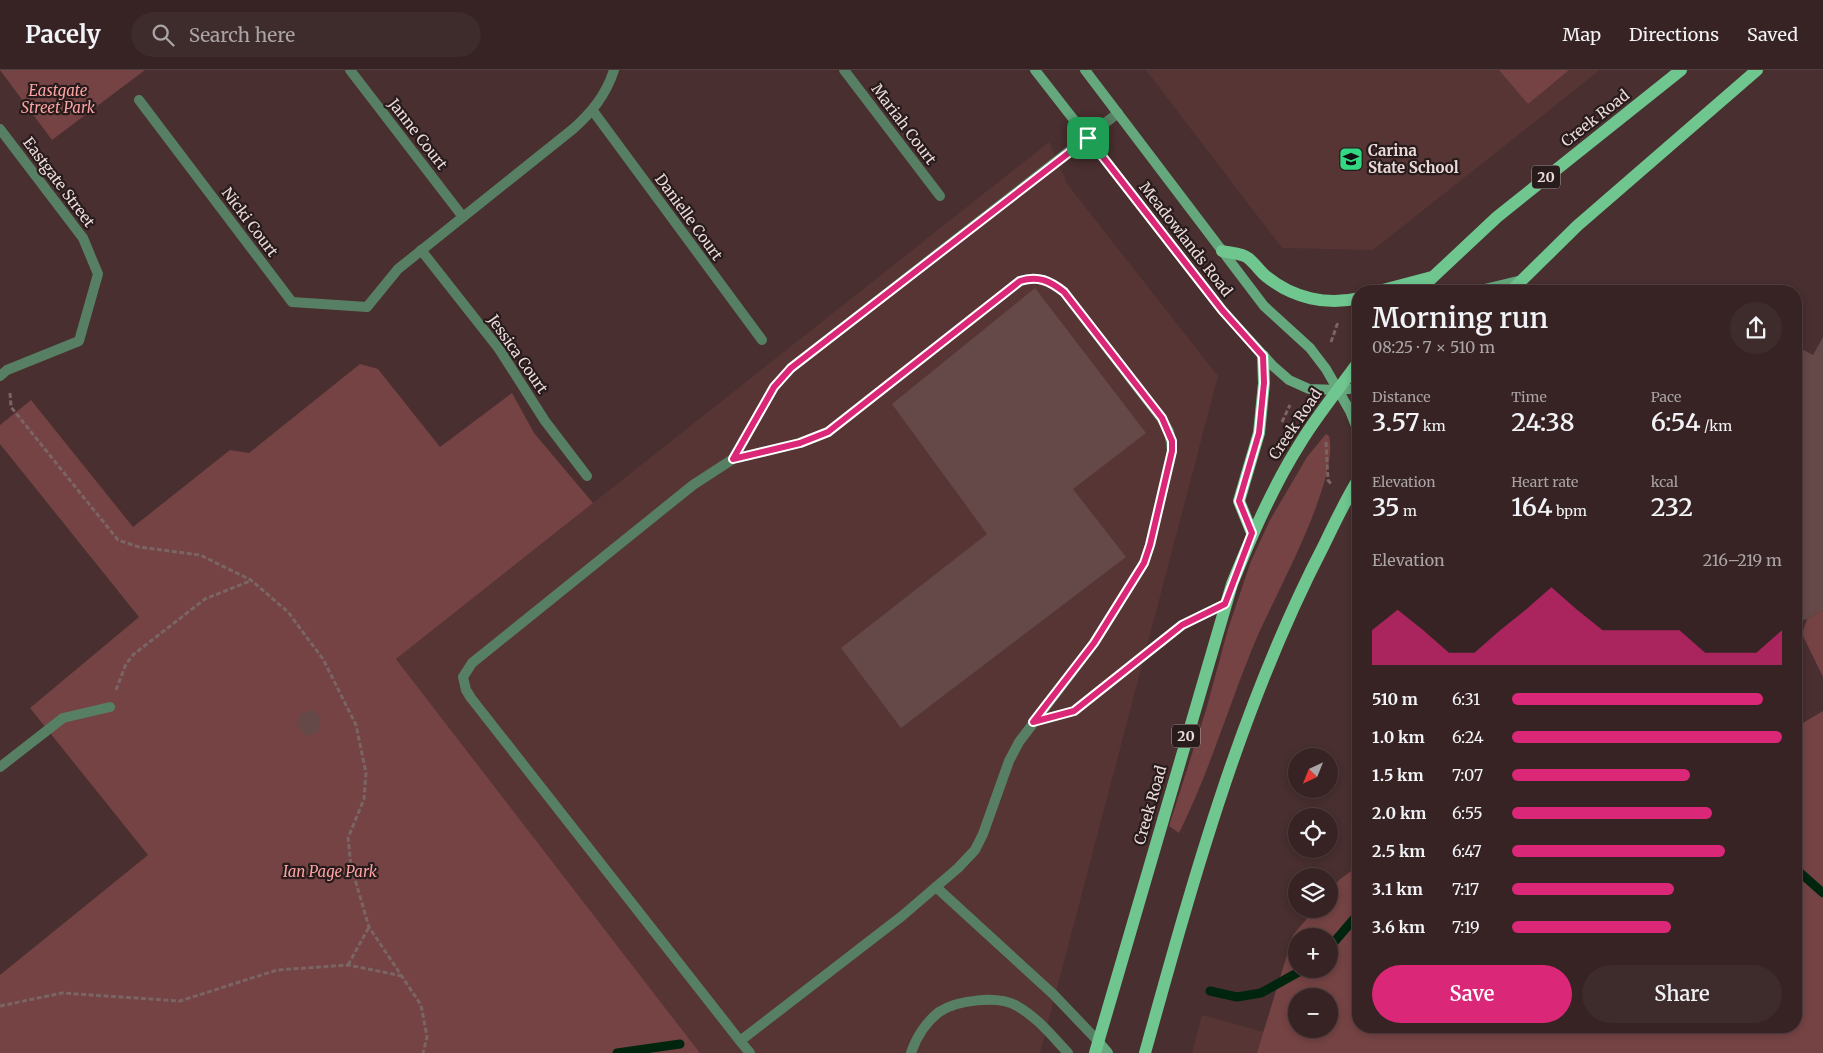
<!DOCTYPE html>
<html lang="en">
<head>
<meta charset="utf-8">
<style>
  :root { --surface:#372323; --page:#3e2b2b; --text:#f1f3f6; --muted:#aaa4a6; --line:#514041; --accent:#db2777 }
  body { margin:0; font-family:Merriweather,serif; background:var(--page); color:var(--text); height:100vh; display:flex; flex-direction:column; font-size:19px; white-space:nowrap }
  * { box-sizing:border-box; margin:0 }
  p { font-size:16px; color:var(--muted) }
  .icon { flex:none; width:28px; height:28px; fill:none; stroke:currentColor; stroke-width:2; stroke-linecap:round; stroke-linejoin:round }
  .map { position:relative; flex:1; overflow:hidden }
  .side { position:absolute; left:1352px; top:215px; width:450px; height:748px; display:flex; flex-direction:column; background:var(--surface); border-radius:20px; box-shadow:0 2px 8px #0003,0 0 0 1px var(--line) }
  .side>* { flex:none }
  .needle { width:32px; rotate:223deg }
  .tools { position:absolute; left:1288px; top:678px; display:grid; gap:10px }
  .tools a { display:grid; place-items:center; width:50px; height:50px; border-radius:50%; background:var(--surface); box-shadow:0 2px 8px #0003,0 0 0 1px var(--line); font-size:25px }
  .pin { position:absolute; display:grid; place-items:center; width:42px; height:42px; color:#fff; margin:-21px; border-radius:10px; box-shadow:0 2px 8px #0006 }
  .round { display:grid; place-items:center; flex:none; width:52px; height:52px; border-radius:26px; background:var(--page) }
  .overview { display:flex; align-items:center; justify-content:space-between; height:85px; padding:0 20px }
  h1 { font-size:28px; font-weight:600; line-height:38px }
  .figures { display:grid; grid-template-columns:repeat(3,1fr); gap:8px; height:85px; padding:5px 20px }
  .figures div { display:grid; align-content:center }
  .figures b { font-size:25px; font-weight:600 }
  .figures small { font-size:14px; font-weight:400 }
  .figures p { font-size:14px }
  .chart { height:140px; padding:10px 20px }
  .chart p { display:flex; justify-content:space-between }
  .chart svg { width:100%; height:90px; margin-top:5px; fill:var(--accent); opacity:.7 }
  .action { display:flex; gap:10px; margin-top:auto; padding:10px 20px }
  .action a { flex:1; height:58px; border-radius:30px; background:var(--accent); color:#fff; font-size:20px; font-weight:600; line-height:58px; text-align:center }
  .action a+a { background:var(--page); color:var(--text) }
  ul { padding:0 20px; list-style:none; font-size:16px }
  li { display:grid; grid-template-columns:80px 60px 1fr; align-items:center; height:38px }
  li i { height:12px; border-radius:6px; background:var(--accent) }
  header { display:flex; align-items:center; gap:30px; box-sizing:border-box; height:70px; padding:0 25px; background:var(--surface); border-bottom:1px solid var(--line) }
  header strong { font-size:24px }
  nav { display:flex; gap:28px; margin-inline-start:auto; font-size:18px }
  .search { width:350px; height:45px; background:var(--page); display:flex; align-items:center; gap:12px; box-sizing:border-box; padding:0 18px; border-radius:28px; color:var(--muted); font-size:19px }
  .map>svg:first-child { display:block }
  .built { fill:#573535 }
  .green { fill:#754344; fill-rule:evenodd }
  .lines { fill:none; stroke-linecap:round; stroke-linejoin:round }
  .stream { stroke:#00250f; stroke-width:9 }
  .building { fill:#654848 }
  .path { stroke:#7b6464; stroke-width:3; stroke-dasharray:5 2.5; stroke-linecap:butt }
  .lane { stroke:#577f64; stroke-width:10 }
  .street { stroke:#577f64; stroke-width:10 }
  .secondary { stroke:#65a87d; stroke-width:10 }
  .primary { stroke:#6fc68f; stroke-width:12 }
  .route-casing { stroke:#fff; stroke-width:10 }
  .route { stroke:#db2777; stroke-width:6 }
  .labels { text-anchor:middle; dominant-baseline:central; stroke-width:4.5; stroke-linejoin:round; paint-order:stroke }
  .shield { fill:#271b1b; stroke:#b0a1a0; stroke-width:1 }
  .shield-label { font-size:14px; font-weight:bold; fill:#ebdad9 }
  .park-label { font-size:15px; font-style:italic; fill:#fba2a2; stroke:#271b1b }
  .street-label { font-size:15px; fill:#ebdad9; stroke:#271b1b }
  .poi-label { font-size:15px; font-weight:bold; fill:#ebdad9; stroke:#271b1b; text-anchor:start }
</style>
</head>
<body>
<header>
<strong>Pacely</strong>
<div class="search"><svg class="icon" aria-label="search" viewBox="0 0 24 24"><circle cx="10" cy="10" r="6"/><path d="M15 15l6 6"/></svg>Search here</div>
<nav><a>Map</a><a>Directions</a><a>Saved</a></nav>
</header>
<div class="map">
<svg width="1823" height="983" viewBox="0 0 1823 983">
  <rect width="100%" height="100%" fill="#492f2f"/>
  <g class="built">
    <path d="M 1146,0 L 1600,0 L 1373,180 L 1282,178 Z"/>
    <path d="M 1049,72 L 1068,115 L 1218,306 L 1040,983 L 700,983 L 396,589 Z"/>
    <path d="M 1202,945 L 1264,962 L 1259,981 L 1257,983 L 1192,983 Z"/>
  </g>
  <g class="green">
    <path d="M 0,0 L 145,0 L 52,70 Z"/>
    <path d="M 1499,0 L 1569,0 L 1528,34 Z"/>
    <path d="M 360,294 L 378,299 L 440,377 L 512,323 L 534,363 L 593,433 L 396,589 L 700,983 L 0,983 L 0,905 L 148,785 L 30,638 L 139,547 L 0,374 L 0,355 L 31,330 L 133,457 L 230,380 L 249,383 Z"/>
    <path d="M 1326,364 L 1329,366 C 1340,408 1277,522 1258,565 C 1230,630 1211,699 1179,763 L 1169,756 L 1206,640 L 1228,559 L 1251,491 L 1270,450 L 1307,387 Z"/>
    <path d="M 1823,540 L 1823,607 L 1802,564 L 1807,549 Z"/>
    <path d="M 1823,641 L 1823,983 L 1257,983 L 1293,865 L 1315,839 L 1329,839 L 1329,822 L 1339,810 L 1359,795 L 1359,956 L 1796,956 L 1796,657 ZM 1296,866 L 1329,866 L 1329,899 L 1296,899 ZM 1296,926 L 1329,926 L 1329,959 L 1296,959 Z"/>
  </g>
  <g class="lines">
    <g class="stream">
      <path d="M 1796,799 L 1823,823"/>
      <path d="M 1329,878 L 1359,843"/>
      <path d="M 1210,921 L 1237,927 L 1261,923 L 1304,899"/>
      <path d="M 617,983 L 680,974"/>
    </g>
  </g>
  <g class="building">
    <path d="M 1035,218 L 1146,363 L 1073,419 L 1126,487 L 901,658 L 841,578 L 987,464 L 892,334 Z"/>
    <path d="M 1823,267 L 1823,540 L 1807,549 L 1796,552 L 1796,276 L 1813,285 Z"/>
    <path d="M 312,640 L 321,648 L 319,661 L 307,666 L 297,656 L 300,644 Z"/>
  </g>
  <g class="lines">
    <g class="path">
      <path d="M 1331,272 L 1338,252"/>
      <path d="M 10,323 L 11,337 L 118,470 L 139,477 L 200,485 L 251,510 L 288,542 L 323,589 L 356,655 L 366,703 L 364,729 L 348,768 L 351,796 L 369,857 L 421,935 L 427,967 L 423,983"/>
      <path d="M 1282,352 L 1290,335"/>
      <path d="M 1326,372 L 1328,410 L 1331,414"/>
      <path d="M 116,620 L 126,594 L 134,584 L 205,529 L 250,511"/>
      <path d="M 348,895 L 369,857"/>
      <path d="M 0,936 L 62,923 L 180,931 L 277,900 L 348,895 L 402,906"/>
    </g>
    <g class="lane">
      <path d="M 350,0 L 463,147"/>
      <path d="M 844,0 L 940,126"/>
      <path d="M 139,30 L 292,232 L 367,237 L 398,199 L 573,59 C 592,42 606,25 614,0"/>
      <path d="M 593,41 L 762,270"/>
      <path d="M 421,180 L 499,279 L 545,351 L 587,406"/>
      <path d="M 733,389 L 800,373 L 828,362 L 1020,211 C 1038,205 1050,211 1064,222 L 1161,348 L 1169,361 L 1172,381 L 1150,475 L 1144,493 L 1094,573 L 1019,672 L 1009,691 L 983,764 L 975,780 L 958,798 L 902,846 L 740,971 L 471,628 L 466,620 L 463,607 L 472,593 L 693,415 L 733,389 L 774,317 L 791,298 L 1118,43"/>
      <path d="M 1033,652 L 1074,641 L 1182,555 L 1225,534"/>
      <path d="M 936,817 L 1053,924 L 1098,971"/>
      <path d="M 740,971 L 750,983"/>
      <path d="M 911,983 C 916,968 926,952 939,942 C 957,930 998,925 1017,936 C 1037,947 1053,967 1068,983"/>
    </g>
    <g class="street">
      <path d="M 0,59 L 83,168 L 98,204 L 79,271 L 7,300 L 0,306"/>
      <path d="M 0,697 L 63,648 L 110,637"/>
    </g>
    <g class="secondary">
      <path d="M 1035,0 L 1222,240 L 1273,296 L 1289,310 L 1309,319 L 1338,320 L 1359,318"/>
      <path d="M 1085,0 L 1264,236 L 1310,278 L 1326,299 L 1350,341 L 1356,356 L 1358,372 L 1358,409"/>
      <path d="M 1476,221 L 1522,210"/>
      <path d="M 1098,971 L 1108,983"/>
    </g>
    <g class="primary">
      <path d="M 1222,181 C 1230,183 1242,183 1248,188 C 1255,193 1260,202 1267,207 C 1293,228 1327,236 1359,228"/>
      <path d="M 1379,221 L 1432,207"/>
      <path d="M 1418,221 L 1497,147 L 1681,0"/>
      <path d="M 1511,221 L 1577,156 L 1757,0"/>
      <path d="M 1252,463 L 1239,431 L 1259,363 L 1264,313 L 1263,286"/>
      <path d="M 1095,983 L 1232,514 C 1252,465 1273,416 1301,372 C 1318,344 1340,318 1359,291"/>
      <path d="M 1145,983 C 1193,810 1241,635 1324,475 C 1335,452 1346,429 1359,408"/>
    </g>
  </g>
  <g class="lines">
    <g class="route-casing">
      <path id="route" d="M 1088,68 L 1222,240 L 1263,286 L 1264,313 L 1259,363 L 1239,431 L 1252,463 L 1225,534 L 1182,555 L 1074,641 L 1033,652 L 1094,573 L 1144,493 L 1150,475 L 1172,381 L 1172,371 L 1162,348 L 1064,222 C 1050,211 1038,205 1020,211 L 828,362 L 800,373 L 733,389 L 774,317 L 791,298 Z"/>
    </g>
    <use href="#route" class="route"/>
  </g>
  <defs>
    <g id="school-square" transform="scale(1.25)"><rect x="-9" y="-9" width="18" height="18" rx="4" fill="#32d882" stroke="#271b1b"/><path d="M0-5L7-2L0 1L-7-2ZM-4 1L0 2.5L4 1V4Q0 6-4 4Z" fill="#111"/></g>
  </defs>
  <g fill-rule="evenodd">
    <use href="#school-square" x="1351" y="89"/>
  </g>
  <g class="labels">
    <g class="shield">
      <rect x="1532" y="95.5" width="28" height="23" rx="4"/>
      <rect x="1172" y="654.5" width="28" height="23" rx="4"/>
    </g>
    <g class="shield-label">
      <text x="1546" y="107">20</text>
      <text x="1186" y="666">20</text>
    </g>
    <g class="park-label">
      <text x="58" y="20">Eastgate<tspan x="58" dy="17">Street Park</tspan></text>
      <text x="330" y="801">Ian Page Park</text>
    </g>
    <g class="street-label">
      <text transform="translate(1595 48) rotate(-38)">Creek Road</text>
      <text transform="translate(904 54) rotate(53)">Mariah Court</text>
      <text transform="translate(418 64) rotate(52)">Janne Court</text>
      <text transform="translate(59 112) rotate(53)">Eastgate Street</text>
      <text transform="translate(689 147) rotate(54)">Danielle Court</text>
      <text transform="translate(250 152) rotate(53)">Nicki Court</text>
      <text transform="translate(1186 169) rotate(52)">Meadowlands Road</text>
      <text transform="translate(518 284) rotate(55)">Jessica Court</text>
      <text transform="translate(1295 354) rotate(-56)">Creek Road</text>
      <text transform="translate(1150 735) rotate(-74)">Creek Road</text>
    </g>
    <g class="poi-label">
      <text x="1368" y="80">Carina<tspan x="1368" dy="17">State School</tspan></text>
    </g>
  </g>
</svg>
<div class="tools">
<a><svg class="needle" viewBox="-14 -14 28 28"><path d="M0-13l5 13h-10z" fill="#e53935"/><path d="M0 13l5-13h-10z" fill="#aaa4a6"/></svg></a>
<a><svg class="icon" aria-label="locate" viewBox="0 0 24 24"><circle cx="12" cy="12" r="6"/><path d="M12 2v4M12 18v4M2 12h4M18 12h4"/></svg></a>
<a><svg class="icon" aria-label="layers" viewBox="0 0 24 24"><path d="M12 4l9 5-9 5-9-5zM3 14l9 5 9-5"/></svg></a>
<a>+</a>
<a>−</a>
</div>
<div class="pin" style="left:1088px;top:68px;background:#1e9e55"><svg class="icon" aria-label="arrive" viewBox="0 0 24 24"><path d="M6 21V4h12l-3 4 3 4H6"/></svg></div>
<section class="side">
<div class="overview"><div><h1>Morning run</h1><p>08:25 · 7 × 510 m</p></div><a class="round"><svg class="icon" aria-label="share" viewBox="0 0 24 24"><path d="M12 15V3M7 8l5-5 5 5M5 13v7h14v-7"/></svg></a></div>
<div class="figures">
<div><p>Distance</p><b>3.57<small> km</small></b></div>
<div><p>Time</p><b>24:38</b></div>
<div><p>Pace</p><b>6:54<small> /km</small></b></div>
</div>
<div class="figures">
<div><p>Elevation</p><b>35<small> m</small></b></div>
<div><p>Heart rate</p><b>164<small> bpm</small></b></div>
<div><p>kcal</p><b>232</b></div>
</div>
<div class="chart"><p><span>Elevation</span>216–219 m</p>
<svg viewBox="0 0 160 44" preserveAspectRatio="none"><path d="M0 44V27L10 17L20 27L30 38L40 38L50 27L60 17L70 6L80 17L90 27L100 27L110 27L120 27L130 38L140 38L150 38L160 27V44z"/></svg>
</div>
<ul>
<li><b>510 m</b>6:31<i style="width:93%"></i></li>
<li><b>1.0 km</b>6:24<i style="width:100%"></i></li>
<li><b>1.5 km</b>7:07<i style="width:66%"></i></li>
<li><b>2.0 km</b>6:55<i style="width:74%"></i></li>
<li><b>2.5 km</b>6:47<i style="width:79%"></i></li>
<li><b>3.1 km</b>7:17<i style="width:60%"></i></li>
<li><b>3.6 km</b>7:19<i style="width:59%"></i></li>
</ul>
<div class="action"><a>Save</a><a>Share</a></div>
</section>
</div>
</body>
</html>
